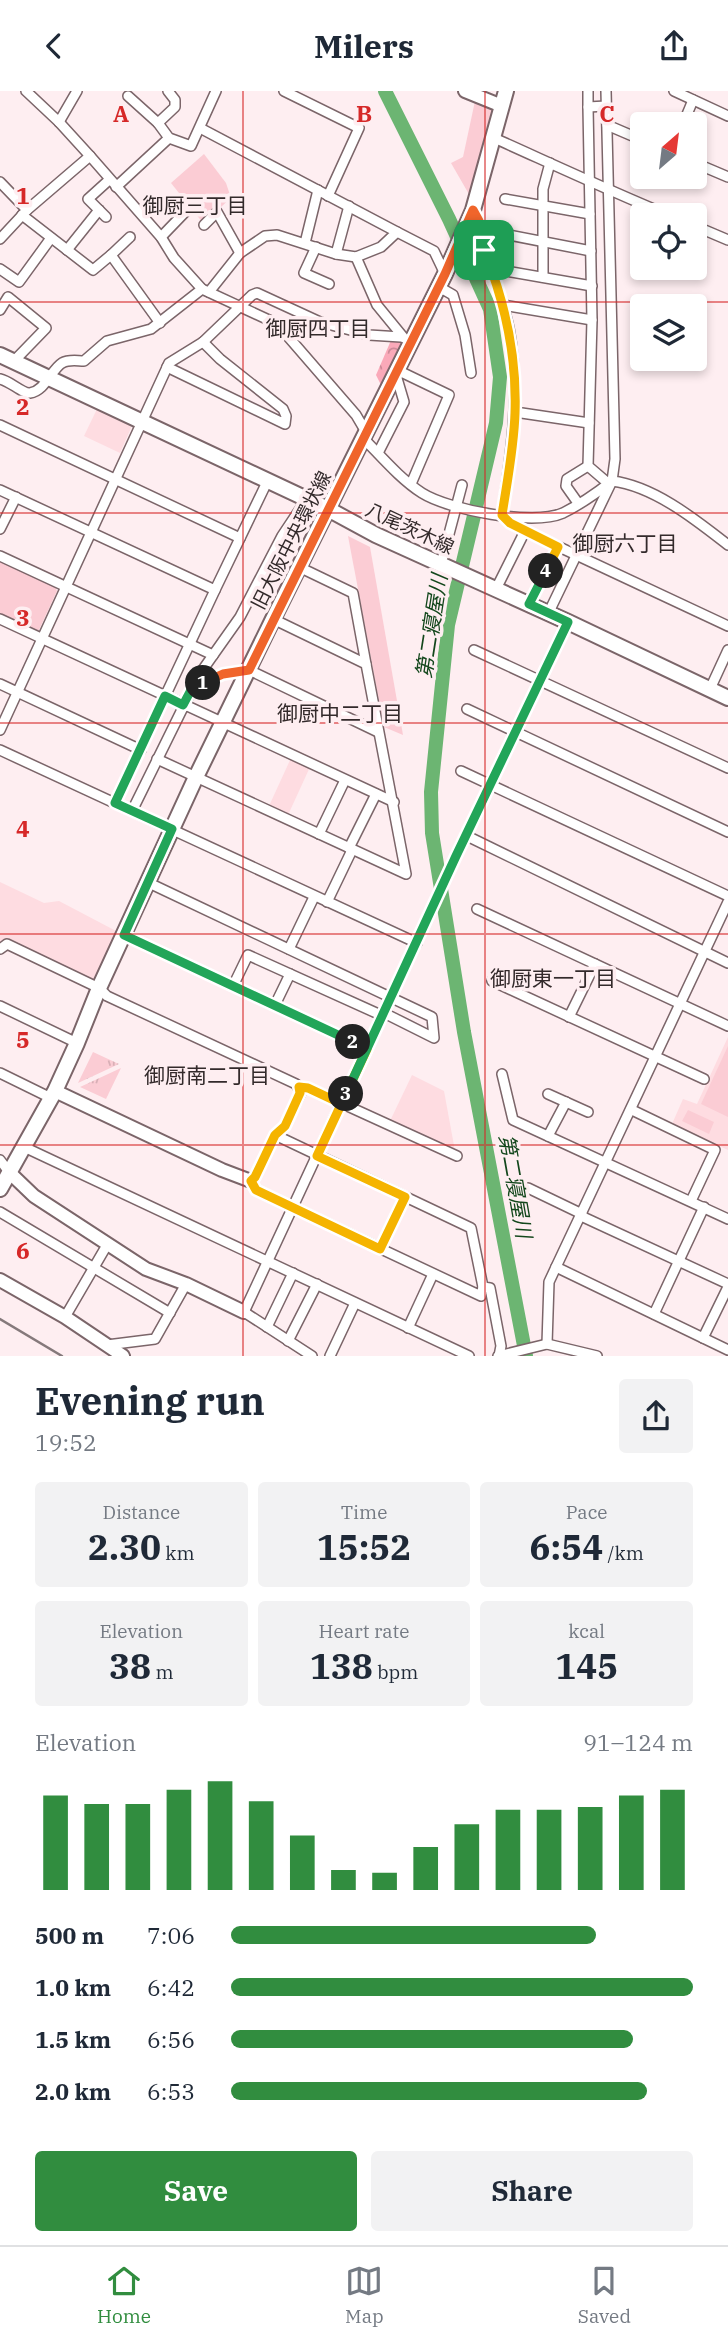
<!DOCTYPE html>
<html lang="en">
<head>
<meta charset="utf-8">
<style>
  :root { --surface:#fff; --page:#f2f2f3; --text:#1f2937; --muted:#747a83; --line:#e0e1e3; --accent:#318d3f }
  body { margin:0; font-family:"IBM Plex Serif","Noto Sans JP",serif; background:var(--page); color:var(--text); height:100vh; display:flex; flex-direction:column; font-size:26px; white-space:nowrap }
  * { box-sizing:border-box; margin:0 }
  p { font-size:23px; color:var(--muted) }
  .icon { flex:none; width:38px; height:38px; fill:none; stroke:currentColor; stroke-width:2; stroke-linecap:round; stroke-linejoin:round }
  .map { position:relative; height:1265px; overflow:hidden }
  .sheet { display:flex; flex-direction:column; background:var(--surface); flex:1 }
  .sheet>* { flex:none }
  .needle { width:46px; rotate:28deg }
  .tools { position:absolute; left:630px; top:21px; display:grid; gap:14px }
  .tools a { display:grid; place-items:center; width:77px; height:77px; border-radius:7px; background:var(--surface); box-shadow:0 4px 10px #0003; font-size:35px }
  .pin { position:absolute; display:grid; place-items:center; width:60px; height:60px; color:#fff; margin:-30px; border-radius:14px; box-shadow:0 4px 10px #0006 }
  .km { position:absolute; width:35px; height:35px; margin:-18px; border-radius:50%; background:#222; color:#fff; font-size:19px; line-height:35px; text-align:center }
  .round { display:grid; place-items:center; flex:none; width:74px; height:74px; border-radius:7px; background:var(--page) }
  .overview { display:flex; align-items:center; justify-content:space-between; height:119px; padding:0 35px }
  h1 { font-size:38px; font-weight:800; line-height:52px }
  .stats { display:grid; grid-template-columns:repeat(3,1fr); gap:10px; height:119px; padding:7px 35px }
  .stats div { display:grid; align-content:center; border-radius:7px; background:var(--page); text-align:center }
  .stats b { font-size:35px; font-weight:800 }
  .stats small { font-size:19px; font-weight:400 }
  .stats p { font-size:19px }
  .chart { height:196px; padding:14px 35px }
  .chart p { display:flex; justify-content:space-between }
  .chart svg { width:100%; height:126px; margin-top:7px; stroke:var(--accent); stroke-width:6 }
  .button { display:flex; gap:14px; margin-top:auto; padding:14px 35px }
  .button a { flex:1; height:80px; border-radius:7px; background:var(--accent); color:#fff; font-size:28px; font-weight:800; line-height:80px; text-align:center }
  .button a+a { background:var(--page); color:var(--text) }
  ul { padding:0 35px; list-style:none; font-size:23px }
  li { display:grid; grid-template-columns:112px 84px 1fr; align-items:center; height:52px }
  li i { height:18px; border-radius:9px; background:var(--accent) }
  header { display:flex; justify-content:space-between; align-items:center; height:91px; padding:0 35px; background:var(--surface); font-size:32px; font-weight:800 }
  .menu { display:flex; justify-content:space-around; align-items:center; height:98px; border-top:2px solid var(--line); background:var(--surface); font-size:19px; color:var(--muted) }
  .menu a { display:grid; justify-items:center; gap:4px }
  .menu .on { color:var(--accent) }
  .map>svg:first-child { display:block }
  .built { fill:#fedce1 }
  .grass { fill:url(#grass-tufts) }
  .forest { fill:url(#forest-crowns) }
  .green { fill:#fbccd4 }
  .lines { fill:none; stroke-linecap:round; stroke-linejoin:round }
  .river { stroke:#6cb572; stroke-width:14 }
  .street-casing { stroke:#7b6569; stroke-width:12 }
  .secondary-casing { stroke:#7b6569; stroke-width:16 }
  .primary-casing { stroke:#7b6569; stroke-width:18 }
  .street { stroke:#fff; stroke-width:9 }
  .secondary { stroke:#fff; stroke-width:12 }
  .primary { stroke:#fff; stroke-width:14 }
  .rail { stroke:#85797b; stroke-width:2.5 }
  .split-1-casing { stroke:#fff; stroke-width:14 }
  .split-2-casing { stroke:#fff; stroke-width:14 }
  .split-3-casing { stroke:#fff; stroke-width:14 }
  .split-4-casing { stroke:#fff; stroke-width:14 }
  .split-5-casing { stroke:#fff; stroke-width:14 }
  .split-1 { stroke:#f0652b; stroke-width:9 }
  .split-2 { stroke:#22a559; stroke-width:9 }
  .split-3 { stroke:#f5b400; stroke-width:9 }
  .split-4 { stroke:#22a559; stroke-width:9 }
  .split-5 { stroke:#f5b400; stroke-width:9 }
  .grid { fill:none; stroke:#d62828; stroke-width:2; stroke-opacity:0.55 }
  .labels { text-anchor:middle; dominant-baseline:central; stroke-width:7; stroke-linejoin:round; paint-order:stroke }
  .street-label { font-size:19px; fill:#332a2b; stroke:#feeef1 }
  .neighbourhood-label { font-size:21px; fill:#332a2b; stroke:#feeef1 }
  .water-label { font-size:21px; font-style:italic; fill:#13471c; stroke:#feeef1 }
  .grid-label { font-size:23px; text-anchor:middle; font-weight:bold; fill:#d62828; stroke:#feeef1; stroke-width:7; stroke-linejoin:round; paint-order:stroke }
</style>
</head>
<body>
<header><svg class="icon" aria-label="back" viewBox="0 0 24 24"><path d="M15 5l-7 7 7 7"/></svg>Milers<svg class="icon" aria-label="share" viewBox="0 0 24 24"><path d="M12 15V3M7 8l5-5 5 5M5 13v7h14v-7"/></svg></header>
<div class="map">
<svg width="728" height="1265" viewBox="0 0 728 1265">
  <defs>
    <pattern id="grass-tufts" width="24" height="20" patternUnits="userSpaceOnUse" patternTransform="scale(1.75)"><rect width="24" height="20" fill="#fbccd4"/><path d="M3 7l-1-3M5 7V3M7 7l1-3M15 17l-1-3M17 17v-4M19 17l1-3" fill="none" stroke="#d8afb6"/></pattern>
    <pattern id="forest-crowns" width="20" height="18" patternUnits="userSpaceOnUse" patternTransform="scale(1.75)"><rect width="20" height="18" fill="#faa9b9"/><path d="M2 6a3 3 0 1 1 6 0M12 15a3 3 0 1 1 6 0" fill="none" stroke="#cb8a97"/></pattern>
  </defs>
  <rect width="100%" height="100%" fill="#feeef1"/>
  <g class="built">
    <path d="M 97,318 L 130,334 L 131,337 L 120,362 L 84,345 Z"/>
    <path d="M 291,667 L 310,676 L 288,724 L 269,715 Z"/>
    <path d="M 0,791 L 44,812 L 59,810 L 118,841 L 96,889 L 91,890 L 0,854 Z"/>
    <path d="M 728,946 L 728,1059 L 672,1033 L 683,1008 L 697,1013 Z"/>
    <path d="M 412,984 L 444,1000 L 455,1060 L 390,1030 Z"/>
  </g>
  <g class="grass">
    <path d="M 93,961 L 119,973 L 78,992 Z"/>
    <path d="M 121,977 L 106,1008 L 80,996 Z"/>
  </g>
  <path class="forest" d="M 392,247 L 403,251 L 381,294 L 376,284 Z"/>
  <g class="green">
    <path d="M 475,10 L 492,18 L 470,105 L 451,72 L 463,66 Z"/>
    <path d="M 204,63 L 226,92 L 231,107 L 203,132 L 171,92 Z"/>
    <path d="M 348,445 L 370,456 L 403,644 L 384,636 Z"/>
    <path d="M 0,469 L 55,495 L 57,500 L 39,539 L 35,540 L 0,524 Z"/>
    <path d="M 728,955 L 728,1026 L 701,1013 Z"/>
    <path d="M 688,1019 L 714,1031 L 709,1043 L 682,1030 Z"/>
  </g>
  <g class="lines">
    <path class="river" d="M 385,0 L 449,128 L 490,218 L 500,286 L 496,332 L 448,534 L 431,701 L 432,742 L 464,941 L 526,1265"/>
    <g class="street-casing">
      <g id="street">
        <path d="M 26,0 L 59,31 L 90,65 L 161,146 L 174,167 L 202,198 L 271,230 L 285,242 L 356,324 L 366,341"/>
        <path d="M 168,0 L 175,9 L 175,16 L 158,32 L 169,47 L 191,55 L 216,0"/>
        <path d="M 284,0 L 359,37 L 328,105"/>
        <path d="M 588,0 L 588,16 L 606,15"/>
        <path d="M 674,0 L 728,25"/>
        <path d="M 128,5 L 158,32"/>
        <path d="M 588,16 L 592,229 L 588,375 L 609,393"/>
        <path d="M 59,31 L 77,0"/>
        <path d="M 683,33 L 693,9"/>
        <path d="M 607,34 L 642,49"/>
        <path d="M 200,37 L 397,141 L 381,156 L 356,166 L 336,163 L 277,144 L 265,145 L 240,162 L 209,201"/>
        <path d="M 494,47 C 552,73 610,100 668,124"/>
        <path d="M 695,72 L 728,86"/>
        <path d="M 0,91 L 27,119"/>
        <path d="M 116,96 L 169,47"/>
        <path d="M 505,108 L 590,123"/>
        <path d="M 473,119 C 480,133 480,146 484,160 C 493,186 503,210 509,237 C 521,301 511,362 502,424"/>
        <path d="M 22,124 L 93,179 L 111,164 L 160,232"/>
        <path d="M 106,126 L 88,108 L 109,89"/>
        <path d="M 204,134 L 217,121 L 240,162"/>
        <path d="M 695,135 L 728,149"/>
        <path d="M 397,141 L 434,160 L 445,183"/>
        <path d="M 504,143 L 591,160"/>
        <path d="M 161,146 L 188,118"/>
        <path d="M 0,148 L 27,119 L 90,65"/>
        <path d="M 305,152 L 318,99"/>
        <path d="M 316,156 L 304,182 L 329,193"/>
        <path d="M 67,159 L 99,119"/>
        <path d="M 336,163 L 349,115"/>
        <path d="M 111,164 L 130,146"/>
        <path d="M 356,166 L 377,214 L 404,247"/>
        <path d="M 0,178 L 19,191 L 51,147"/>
        <path d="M 506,180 L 592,195"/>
        <path d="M 543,186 L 543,98 L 550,72"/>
        <path d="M 439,196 L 453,204 L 465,244 L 471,282"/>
        <path d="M 503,214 L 592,229"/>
        <path d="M 0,219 L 8,206 L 46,237 L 14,270"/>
        <path d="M 167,276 L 285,333 L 286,325 L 283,318 L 220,268 L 203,251"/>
        <path d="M 397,279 L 449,304 L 411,393"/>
        <path d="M 0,288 C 10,290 23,303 30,302 C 45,300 51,279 62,272 C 69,268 77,270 84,270 L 107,250 L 151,238 L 202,198"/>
        <path d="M 515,321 L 589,332"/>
        <path d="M 0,334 L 240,447"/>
        <path d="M 363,347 C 381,365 400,388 422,402 C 449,419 533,435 563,422 C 579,414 598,401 612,390 C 654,395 696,429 728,454"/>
        <path d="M 378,362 L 404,311 L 396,284"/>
        <path d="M 0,399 L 215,499 L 267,391"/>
        <path d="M 578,412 L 566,395 L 567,388 L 588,375"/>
        <path d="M 502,424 L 510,432 L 525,440 L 728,535"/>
        <path d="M 0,438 L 16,406"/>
        <path d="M 0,465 L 213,564"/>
        <path d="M 441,473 L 462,394"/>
        <path d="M 299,476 L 353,502 L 366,573"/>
        <path d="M 496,498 L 525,440"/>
        <path d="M 529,513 L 558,456"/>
        <path d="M 548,523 L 612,390 L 615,368 L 606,0"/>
        <path d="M 0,528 L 394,711"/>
        <path d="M 474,559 L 728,677"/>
        <path d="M 0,593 L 141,659"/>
        <path d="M 710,598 L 728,559"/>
        <path d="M 191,599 L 223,583 L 249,579 L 378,641"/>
        <path d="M 467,618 L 728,741"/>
        <path d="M 0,639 L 169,272 L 203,251 L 252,204 L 257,202 L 320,231 L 369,244 L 401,246"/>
        <path d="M 0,659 L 417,852"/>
        <path d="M 157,668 L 406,783 L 366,573 L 273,528"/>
        <path d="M 461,680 L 728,805"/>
        <path d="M 115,712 L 215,499"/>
        <path d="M 132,720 L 199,584 L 240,526 L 282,445 L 306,409"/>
        <path d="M 319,743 L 345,689"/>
        <path d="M 467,745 L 728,872"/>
        <path d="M 349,757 L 376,703"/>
        <path d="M 149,792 L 432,926 L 434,947 L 384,922"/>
        <path d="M 327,811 L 352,759"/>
        <path d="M 728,811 L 556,1176 L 728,1259"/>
        <path d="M 477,818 L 728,935"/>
        <path d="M 124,844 L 367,958"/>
        <path d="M 0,858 L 7,853 L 99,897 L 107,905 L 296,993 L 301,1002 L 285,1035 L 275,1044 L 255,1086 L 251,1090 L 256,1099 L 481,1205 L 483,1196"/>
        <path d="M 289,858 L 314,806"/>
        <path d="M 492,890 L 704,988"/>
        <path d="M 233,895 L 248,864 L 383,925"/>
        <path d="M 275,914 L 290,883"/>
        <path d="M 0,915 L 77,952"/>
        <path d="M 569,926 L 595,873"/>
        <path d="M 0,982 L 51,1007"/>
        <path d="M 502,983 L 513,1029 L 728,1128"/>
        <path d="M 299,996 L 308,997 L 457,1065"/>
        <path d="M 548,1003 L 588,1021"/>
        <path d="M 632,1019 L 715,1059 L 691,1110"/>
        <path d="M 275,1044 L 471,1137 L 483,1196 L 490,1197 L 501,1255 L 499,1265"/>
        <path d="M 548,1045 L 566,1011"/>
        <path d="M 24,1056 L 469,1265"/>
        <path d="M 0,1069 L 9,1081"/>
        <path d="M 528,1097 L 582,1123"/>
        <path d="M 0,1121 L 170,1222"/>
        <path d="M 581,1125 L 728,1193"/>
        <path d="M 380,1158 L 405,1106"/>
        <path d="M 654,1223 L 704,1116"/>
        <path d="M 65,1226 L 107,1154"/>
        <path d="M 267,1236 L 293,1182"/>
        <path d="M 408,1237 L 433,1183"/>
        <path d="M 703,1247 L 728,1196"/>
        <path d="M 288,1250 L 317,1193"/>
        <path d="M 547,1253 L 549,1191 L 556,1176"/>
        <path d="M 107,1254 L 155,1248 L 186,1193"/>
        <path d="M 312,1265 L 244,1221 L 456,765 L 568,531"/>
        <path d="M 330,1265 L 355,1212"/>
        <path d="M 498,1265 L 547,1253 L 597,1265"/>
      </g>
    </g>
    <g class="secondary-casing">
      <g id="secondary">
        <path d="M 465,0 L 502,15"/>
        <path d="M 55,1000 L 222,1079 L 251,1090"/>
        <path d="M 9,1081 L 34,1105 L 146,1178 L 186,1193 L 244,1221"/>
        <path d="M 0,1189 L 65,1226 L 123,1265"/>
      </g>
    </g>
    <g class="primary-casing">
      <g id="primary">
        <path d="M 0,264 L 328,418 L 376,444 L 568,531 L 728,607"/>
        <path d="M 0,1098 L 55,1000 L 77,952 L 99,897 L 196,686 L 273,528 L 445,183 L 473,119 L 506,0"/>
      </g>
    </g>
    <use href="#street" class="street"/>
    <use href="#secondary" class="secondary"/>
    <use href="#primary" class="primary"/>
    <path class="rail" d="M 0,1228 L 62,1265"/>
  </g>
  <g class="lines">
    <g class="split-1-casing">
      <path id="split-1" d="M 203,592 L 223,583 L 249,579 L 445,183 L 473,119 L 479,130 L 484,159"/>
    </g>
    <g class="split-2-casing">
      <path id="split-2" d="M 203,592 L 191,599 L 183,614 L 165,605 L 115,712 L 172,738 L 124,844 L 353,951"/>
    </g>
    <g class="split-3-casing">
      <path id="split-3" d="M 346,1003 L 342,1013 L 308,997 L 299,996 L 300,1002 L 285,1035 L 275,1044 L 255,1086 L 251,1090 L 256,1099 L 380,1158 L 405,1106 L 317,1065 L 367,958 L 353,951"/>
    </g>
    <g class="split-4-casing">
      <path id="split-4" d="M 346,1003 L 456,765 L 568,531 L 529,513 L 546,480"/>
    </g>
    <g class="split-5-casing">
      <path id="split-5" d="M 484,159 C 505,211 517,266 515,322 C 514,356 507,391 502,424 L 510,432 L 558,456 L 546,480"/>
    </g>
    <use href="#split-1" class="split-1"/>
    <use href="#split-2" class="split-2"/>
    <use href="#split-3" class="split-3"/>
    <use href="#split-4" class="split-4"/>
    <use href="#split-5" class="split-5"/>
  </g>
  <path class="grid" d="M 243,0 L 243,1265M 485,0 L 485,1265M 0,211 L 728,211M 0,422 L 728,422M 0,632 L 728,632M 0,843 L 728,843M 0,1054 L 728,1054"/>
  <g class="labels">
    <g class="street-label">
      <text transform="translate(410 437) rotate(25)">八尾茨木線</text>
      <text transform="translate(291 449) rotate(-63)">旧大阪中央環状線</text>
    </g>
    <g class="neighbourhood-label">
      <text x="195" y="114">御厨三丁目</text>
      <text x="318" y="237">御厨四丁目</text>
      <text x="625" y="452">御厨六丁目</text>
      <text x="340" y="622">御厨中二丁目</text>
      <text x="553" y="887">御厨東一丁目</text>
      <text x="207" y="984">御厨南二丁目</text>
    </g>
    <g class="water-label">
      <text transform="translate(431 535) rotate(-81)">第二寝屋川</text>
      <text transform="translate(516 1095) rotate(80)">第二寝屋川</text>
    </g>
  </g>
  <g class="grid-label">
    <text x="121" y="31">A</text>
    <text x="364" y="31">B</text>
    <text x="607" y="31">C</text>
    <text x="23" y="113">1</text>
    <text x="23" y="324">2</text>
    <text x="23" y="535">3</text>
    <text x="23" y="746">4</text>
    <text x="23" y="957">5</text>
    <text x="23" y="1168">6</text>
  </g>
</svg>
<div class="tools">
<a><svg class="needle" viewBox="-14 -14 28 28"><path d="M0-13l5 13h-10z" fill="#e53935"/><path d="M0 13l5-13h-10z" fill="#747a83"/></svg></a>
<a><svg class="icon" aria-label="locate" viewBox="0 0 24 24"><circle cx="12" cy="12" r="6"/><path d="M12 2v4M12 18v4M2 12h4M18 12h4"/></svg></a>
<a><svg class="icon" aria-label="layers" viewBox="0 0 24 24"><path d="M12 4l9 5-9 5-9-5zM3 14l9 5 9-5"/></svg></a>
</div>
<div class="pin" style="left:484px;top:159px;background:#1e9e55"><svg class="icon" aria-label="arrive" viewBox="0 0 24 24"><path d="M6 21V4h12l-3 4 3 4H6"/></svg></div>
<b class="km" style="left:203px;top:592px">1</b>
<b class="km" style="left:353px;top:951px">2</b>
<b class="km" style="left:346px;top:1003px">3</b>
<b class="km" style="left:546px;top:480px">4</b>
</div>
<section class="sheet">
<div class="overview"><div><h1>Evening run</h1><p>19:52</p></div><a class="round"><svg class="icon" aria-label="share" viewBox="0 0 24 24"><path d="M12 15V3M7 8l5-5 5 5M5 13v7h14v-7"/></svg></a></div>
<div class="stats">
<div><p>Distance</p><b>2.30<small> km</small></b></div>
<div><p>Time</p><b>15:52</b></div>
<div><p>Pace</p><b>6:54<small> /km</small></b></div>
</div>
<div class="stats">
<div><p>Elevation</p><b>38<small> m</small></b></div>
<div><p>Heart rate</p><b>138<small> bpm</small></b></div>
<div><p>kcal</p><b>145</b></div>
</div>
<div class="chart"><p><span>Elevation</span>91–124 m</p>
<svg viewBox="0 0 160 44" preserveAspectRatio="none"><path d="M5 44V11M15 44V14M25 44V14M35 44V9M45 44V6M55 44V13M65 44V25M75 44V37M85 44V38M95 44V29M105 44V21M115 44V16M125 44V16M135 44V15M145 44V11M155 44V9"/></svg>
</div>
<ul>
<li><b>500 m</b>7:06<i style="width:79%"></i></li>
<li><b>1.0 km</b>6:42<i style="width:100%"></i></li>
<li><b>1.5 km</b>6:56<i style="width:87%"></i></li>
<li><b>2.0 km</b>6:53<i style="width:90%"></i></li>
</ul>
<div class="button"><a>Save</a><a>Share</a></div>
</section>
<nav class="menu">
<a class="on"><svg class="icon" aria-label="home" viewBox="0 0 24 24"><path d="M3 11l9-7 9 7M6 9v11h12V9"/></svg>Home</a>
<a><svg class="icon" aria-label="map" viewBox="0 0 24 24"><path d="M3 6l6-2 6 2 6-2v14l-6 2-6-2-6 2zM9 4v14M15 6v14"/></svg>Map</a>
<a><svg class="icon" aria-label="saved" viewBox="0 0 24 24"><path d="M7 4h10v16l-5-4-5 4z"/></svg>Saved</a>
</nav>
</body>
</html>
